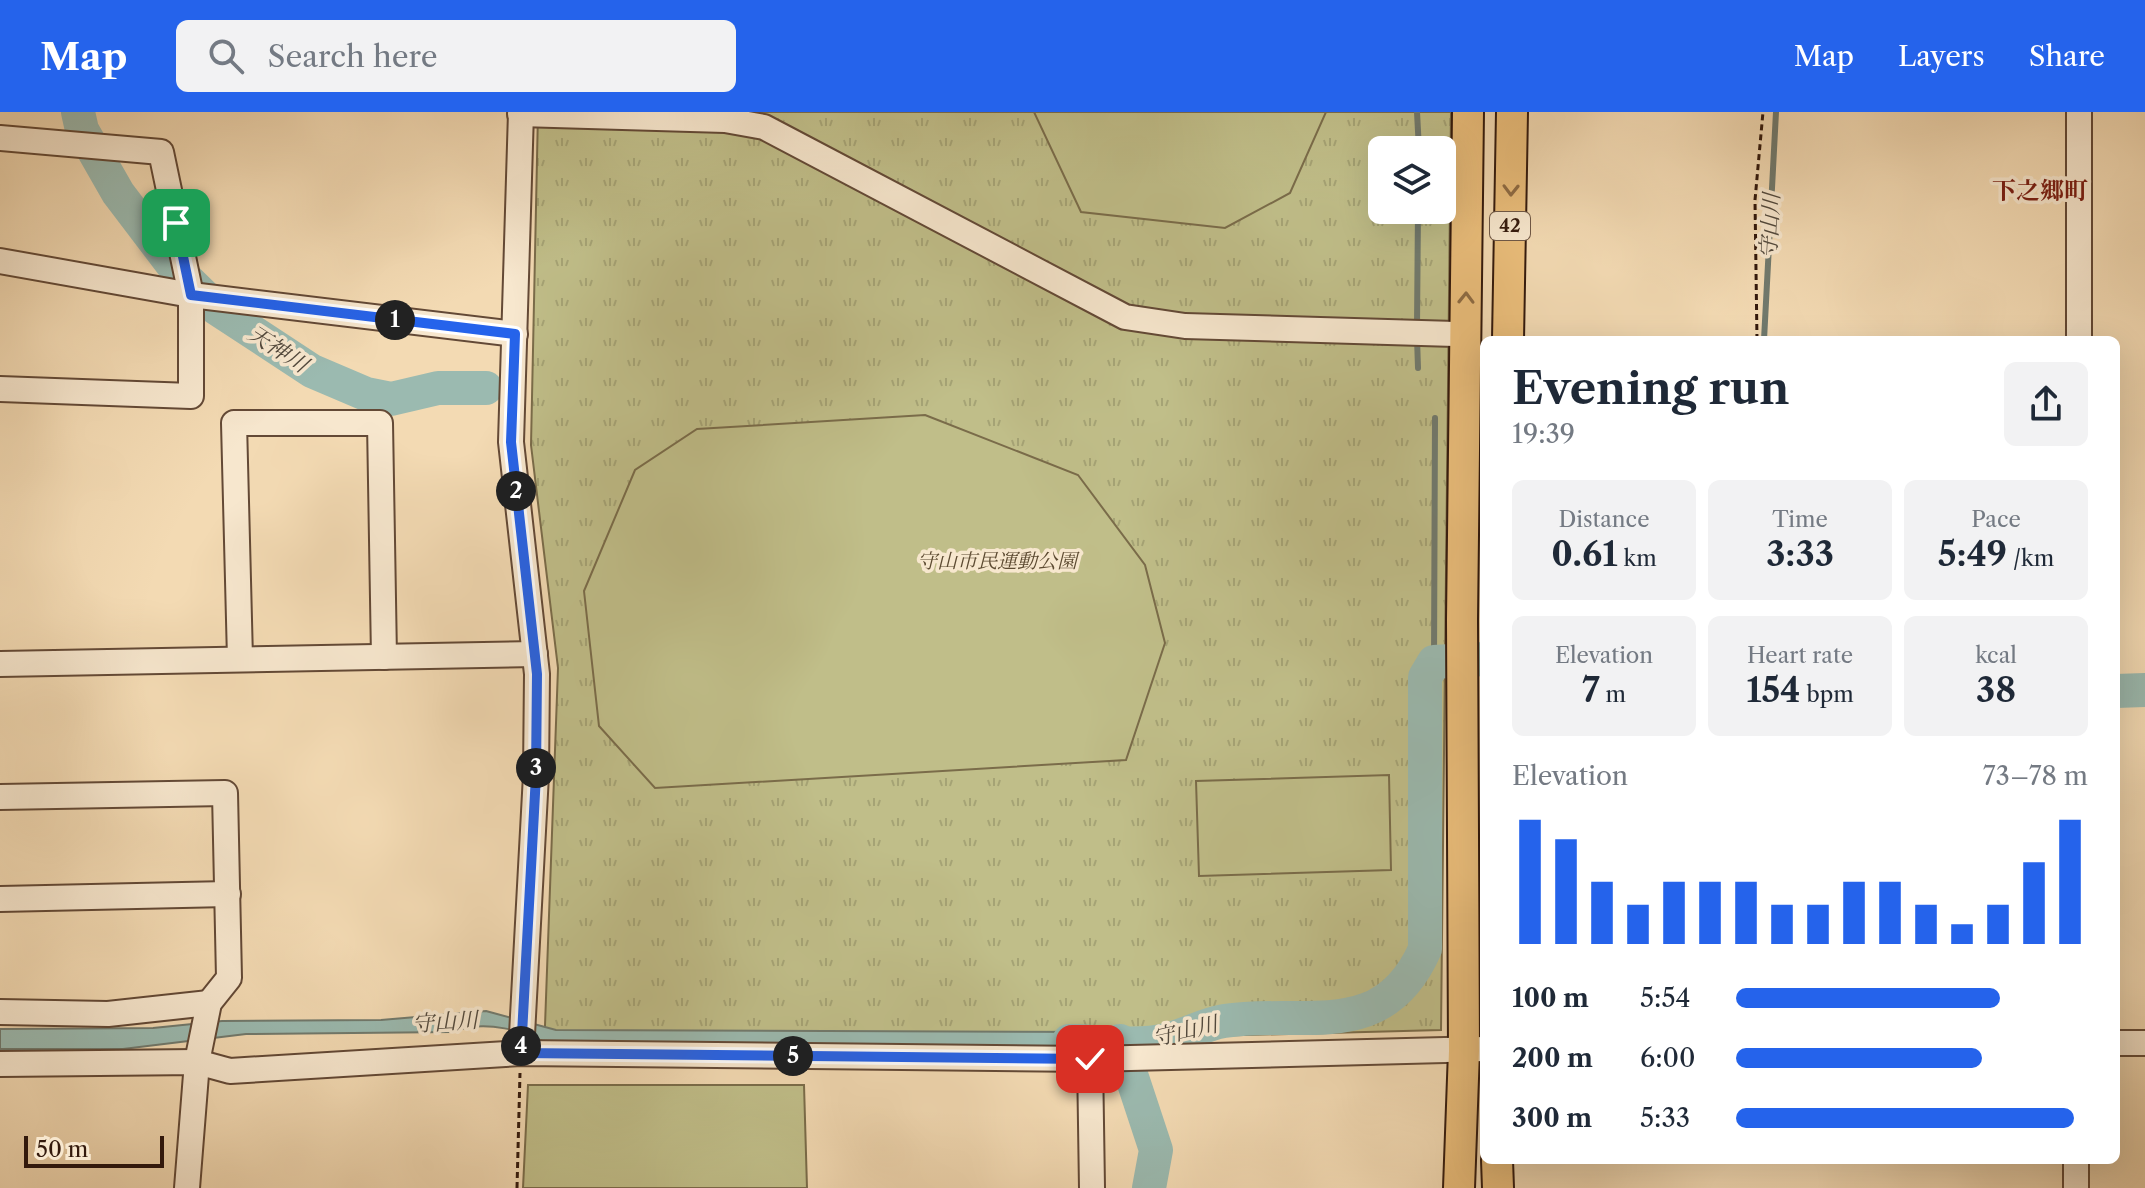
<!DOCTYPE html>
<html lang="en">
<head>
<meta charset="utf-8">
<style>
  :root { --surface:#fff; --page:#f2f2f3; --text:#1f2937; --muted:#747a83; --accent:#2563eb }
  body { margin:0; font-family:"Libre Caslon Text","Noto Serif JP",serif; background:var(--page); color:var(--text); height:100vh; display:flex; flex-direction:column; font-size:30px; white-space:nowrap }
  * { box-sizing:border-box; margin:0 }
  p { font-size:26px; color:var(--muted) }
  .icon { flex:none; width:44px; height:44px; fill:none; stroke:currentColor; stroke-width:2; stroke-linecap:round; stroke-linejoin:round }
  .map { position:relative; flex:1; overflow:hidden }
  .details { position:absolute; left:1480px; top:224px; width:640px; height:828px; display:flex; flex-direction:column; background:var(--surface); border-radius:12px; box-shadow:0 8px 32px #0002 }
  .details>* { flex:none }
  .fabs { position:absolute; left:1368px; top:24px; display:grid; gap:16px }
  .fabs a { display:grid; place-items:center; width:88px; height:88px; border-radius:12px; background:var(--surface); box-shadow:0 8px 32px #0002; font-size:40px }
  .scale { position:absolute; left:24px; bottom:20px; width:140px; box-sizing:border-box; padding-left:8px; border:4px solid #33190c; border-top:0; font-size:22px; line-height:28px; white-space:nowrap; color:#33190c; -webkit-text-stroke:6px #f7e7ce; paint-order:stroke }
  .pin { position:absolute; display:grid; place-items:center; width:68px; height:68px; color:#fff; margin:-34px; border-radius:16px; box-shadow:0 4px 12px #0006 }
  .km { position:absolute; width:40px; height:40px; margin:-20px; border-radius:50%; background:#222; color:#fff; font-size:22px; line-height:40px; text-align:center }
  .round { display:grid; place-items:center; flex:none; width:84px; height:84px; border-radius:12px; background:var(--page) }
  .overview { display:flex; align-items:center; justify-content:space-between; height:136px; padding:0 32px }
  h1 { font-size:44px; font-weight:700; line-height:60px }
  .stats { display:grid; grid-template-columns:repeat(3,1fr); gap:12px; height:136px; padding:8px 32px }
  .stats div { display:grid; align-content:center; border-radius:12px; background:var(--page); text-align:center }
  .stats b { font-size:34px; font-weight:700 }
  .stats small { font-size:22px; font-weight:400 }
  .stats p { font-size:22px }
  .chart { height:224px; padding:16px 32px }
  .chart p { display:flex; justify-content:space-between }
  .chart svg { width:100%; height:144px; margin-top:8px; stroke:var(--accent); stroke-width:6 }
  ul { padding:0 32px; list-style:none; font-size:26px }
  li { display:grid; grid-template-columns:128px 96px 1fr; align-items:center; height:60px }
  li i { height:20px; border-radius:10px; background:var(--accent) }
  header { display:flex; align-items:center; gap:48px; box-sizing:border-box; height:112px; padding:0 40px; background:var(--accent); color:#fff }
  header strong { font-size:38px }
  nav { display:flex; gap:44px; margin-inline-start:auto; font-size:28px }
  .search { width:560px; height:72px; background:var(--page); display:flex; align-items:center; gap:20px; box-sizing:border-box; padding:0 28px; border-radius:12px; color:var(--muted); font-size:30px }
  .map>svg:first-child { display:block }
  .grass { fill:url(#grass-tufts); stroke:#7a6c4a; stroke-width:2; fill-rule:evenodd }
  .garden { fill:#c0be89; stroke:#7a6c4a; stroke-width:2 }
  .water { fill:#9bbab0; stroke:#717a6e; stroke-width:2 }
  .lines { fill:none; stroke-linecap:round; stroke-linejoin:round }
  .stream { stroke:#717a6e; stroke-width:6 }
  .river { stroke:#9bbab0; stroke-width:34 }
  .minor-casing { stroke:#634936; stroke-width:28 }
  .major-casing { stroke:#33190c; stroke-width:34 }
  .path { stroke:#33190c; stroke-width:3; stroke-dasharray:6 4; stroke-linecap:butt }
  .minor { stroke:#f7e7ce; stroke-width:24 }
  .major { stroke:#eabd7a; stroke-width:30 }
  .oneway { stroke:#8e6b43 }
  .route-casing { stroke:#fff; stroke-width:16 }
  .route { stroke:#2563eb; stroke-width:10 }
  .labels { text-anchor:middle; dominant-baseline:central; stroke-width:7; stroke-linejoin:round; paint-order:stroke }
  .shield { fill:#f7e7ce; stroke:#6e5746; stroke-width:2 }
  .shield-label { font-size:18px; font-weight:bold; fill:#33190c }
  .park-label { font-size:20px; font-style:italic; fill:#5d4b32; stroke:#f7e7ce }
  .water-label { font-size:22px; font-style:italic; fill:#52493d; stroke:#f7e7ce }
  .quarter-label { font-size:24px; font-weight:bold; fill:#7a1f14; stroke:#f7e7ce }
</style>
</head>
<body>
<header>
<strong>Map</strong>
<div class="search"><svg class="icon" aria-label="search" viewBox="0 0 24 24"><circle cx="10" cy="10" r="6"/><path d="M15 15l6 6"/></svg>Search here</div>
<nav><a>Map</a><a>Layers</a><a>Share</a></nav>
</header>
<div class="map">
<svg width="2145" height="1076" viewBox="0 0 2145 1076">
  <defs>
    <pattern id="grass-tufts" width="24" height="20" patternUnits="userSpaceOnUse" patternTransform="scale(2)"><rect width="24" height="20" fill="#c0be89"/><path d="M3 7l-1-3M5 7V3M7 7l1-3M15 17l-1-3M17 17v-4M19 17l1-3" fill="none" stroke="#a5a375"/></pattern>
  </defs>
  <rect width="100%" height="100%" fill="#f3dab3"/>
  <filter id="stains"><feTurbulence type="fractalNoise" baseFrequency=".0025" numOctaves="4"/><feColorMatrix values="0 0 0 0 .2 0 0 0 0 .09 0 0 0 0 .02 0 0 0 .5 -.17"/></filter>
  <radialGradient id="worn" r=".72"><stop offset=".6" stop-color="#630" stop-opacity="0"/><stop offset="1" stop-color="#630" stop-opacity=".3"/></radialGradient>
  <path class="grass" d="M 538,0 L 1451,0 L 1441,918 L 544,941 L 558,556 L 531,333 ZM 1382,38 L 1442,38 L 1442,98 L 1382,98 Z"/>
  <g class="garden">
    <path d="M 1034,0 L 1326,0 L 1290,81 L 1225,116 L 1081,100 Z"/>
    <path d="M 925,303 L 1078,363 L 1145,453 L 1165,531 L 1126,648 L 655,676 L 599,614 L 584,479 L 635,358 L 697,317 Z"/>
    <path d="M 1389,663 L 1391,758 L 1199,764 L 1196,669 Z"/>
    <path d="M 528,973 L 804,973 L 807,1076 L 523,1076 Z"/>
  </g>
  <path class="water" d="M 486,899 L 556,918 L 1111,920 L 1117,937 L 555,936 C 526,918 484,907 452,920 L 246,922 L 123,937 L 0,937 L 0,917 L 153,916 L 222,909 L 381,908 Z"/>
  <g class="lines">
    <g class="stream">
      <path d="M 1417,0 L 1419,38"/>
      <path d="M 1417,214 L 1418,98"/>
      <path d="M 1417,226 L 1418,256"/>
      <path d="M 1764,228 L 1776,0"/>
      <path d="M 1434,550 L 1435,306"/>
    </g>
    <g class="river">
      <path d="M 78,0 L 82,18 L 118,81 L 175,156 L 216,196 L 312,259 L 366,282 L 391,287 L 438,276 L 486,276"/>
      <path d="M 2116,579 L 2145,578"/>
      <path d="M 1069,929 C 1099,929 1136,935 1166,928 C 1186,923 1205,912 1224,909 C 1306,897 1383,932 1425,837 L 1425,565 L 1434,550 L 1484,547"/>
      <path d="M 1120,929 L 1156,1038 L 1149,1076"/>
    </g>
    <g class="minor-casing">
      <g id="minor">
        <path d="M 521,0 L 511,330 L 537,562 L 536,663 L 521,941"/>
        <path d="M 2079,0 L 2079,228"/>
        <path d="M 520,2 L 725,8 L 764,15 L 1125,205 L 1185,214 L 1455,222"/>
        <path d="M 0,26 L 161,40 L 191,183 L 191,284 L 0,277"/>
        <path d="M 0,149 L 191,183 L 515,222"/>
        <path d="M 240,547 L 234,311 L 380,311 L 384,545"/>
        <path d="M 0,552 L 535,542"/>
        <path d="M 0,685 L 225,681 L 229,866 L 209,891 L 197,950 L 187,1076"/>
        <path d="M 0,787 L 228,782"/>
        <path d="M 0,900 L 108,902 L 209,891"/>
        <path d="M 2116,931 L 2145,931"/>
        <path d="M 1090,947 L 1092,1076"/>
        <path d="M 0,952 L 197,950 L 230,959 L 521,941 L 1090,947 L 1484,937"/>
        <path d="M 2076,1048 L 2076,1076"/>
      </g>
    </g>
    <g class="major-casing">
      <g id="major">
        <path d="M 1508,228 L 1512,0"/>
        <path d="M 1497,1048 L 1498,1076"/>
        <path d="M 1459,1076 L 1464,939 L 1462,508 L 1468,0"/>
      </g>
    </g>
    <g class="path">
      <path d="M 1757,228 L 1755,88 L 1763,0"/>
      <path d="M 517,1076 L 520,961"/>
    </g>
    <use href="#minor" class="minor"/>
    <use href="#major" class="major"/>
  </g>
  <defs><path id="oneway-chevron" d="M-2-3.5L2.5 0L-2 3.5" fill="none" stroke-width="1.6" stroke-linecap="round" stroke-linejoin="round" transform="scale(2)"/></defs>
  <g class="oneway">
    <use href="#oneway-chevron" transform="translate(1511 78) rotate(91)"/>
    <use href="#oneway-chevron" transform="translate(1466 186) rotate(-89)"/>
  </g>
  <g class="lines">
    <g class="route-casing">
      <path id="route" d="M 176,111 L 191,183 L 515,222 L 511,330 L 537,562 L 536,663 L 521,941 L 1090,947"/>
    </g>
    <use href="#route" class="route"/>
  </g>
  <g class="labels">
    <rect class="shield" x="1490" y="100" width="40" height="28" rx="6"/>
    <g class="shield-label">
      <text x="1510" y="114">42</text>
    </g>
    <g class="park-label">
      <text x="997" y="449">守山市民運動公園</text>
    </g>
    <g class="water-label">
      <text transform="translate(1770 114) rotate(-87)">守山川</text>
      <text transform="translate(278 237) rotate(33)">天神川</text>
      <text transform="translate(445 910) rotate(-4)">守山川</text>
      <text transform="translate(1185 919) rotate(-13)">守山川</text>
    </g>
    <g class="quarter-label">
      <text x="2040" y="78">下之郷町</text>
    </g>
  </g>
  <rect width="100%" height="100%" filter="url(#stains)"/>
  <rect width="100%" height="100%" fill="url(#worn)"/>
</svg>
<div class="fabs">
<a><svg class="icon" aria-label="layers" viewBox="0 0 24 24"><path d="M12 4l9 5-9 5-9-5zM3 14l9 5 9-5"/></svg></a>
</div>
<div class="scale">50 m</div>
<div class="pin" style="left:176px;top:111px;background:#1e9e55"><svg class="icon" aria-label="arrive" viewBox="0 0 24 24"><path d="M6 21V4h12l-3 4 3 4H6"/></svg></div>
<div class="pin" style="left:1090px;top:947px;background:#d93025"><svg class="icon" aria-label="check" viewBox="0 0 24 24"><path d="M5 12l5 5 9-10"/></svg></div>
<b class="km" style="left:395px;top:208px">1</b>
<b class="km" style="left:516px;top:379px">2</b>
<b class="km" style="left:536px;top:656px">3</b>
<b class="km" style="left:521px;top:934px">4</b>
<b class="km" style="left:793px;top:944px">5</b>
<section class="details">
<div class="overview"><div><h1>Evening run</h1><p>19:39</p></div><a class="round"><svg class="icon" aria-label="share" viewBox="0 0 24 24"><path d="M12 15V3M7 8l5-5 5 5M5 13v7h14v-7"/></svg></a></div>
<div class="stats">
<div><p>Distance</p><b>0.61<small> km</small></b></div>
<div><p>Time</p><b>3:33</b></div>
<div><p>Pace</p><b>5:49<small> /km</small></b></div>
</div>
<div class="stats">
<div><p>Elevation</p><b>7<small> m</small></b></div>
<div><p>Heart rate</p><b>154<small> bpm</small></b></div>
<div><p>kcal</p><b>38</b></div>
</div>
<div class="chart"><p><span>Elevation</span>73–78 m</p>
<svg viewBox="0 0 160 44" preserveAspectRatio="none"><path d="M5 44V6M15 44V12M25 44V25M35 44V32M45 44V25M55 44V25M65 44V25M75 44V32M85 44V32M95 44V25M105 44V25M115 44V32M125 44V38M135 44V32M145 44V19M155 44V6"/></svg>
</div>
<ul>
<li><b>100 m</b>5:54<i style="width:75%"></i></li>
<li><b>200 m</b>6:00<i style="width:70%"></i></li>
<li><b>300 m</b>5:33<i style="width:96%"></i></li>
</ul>
</section>
</div>
</body>
</html>
